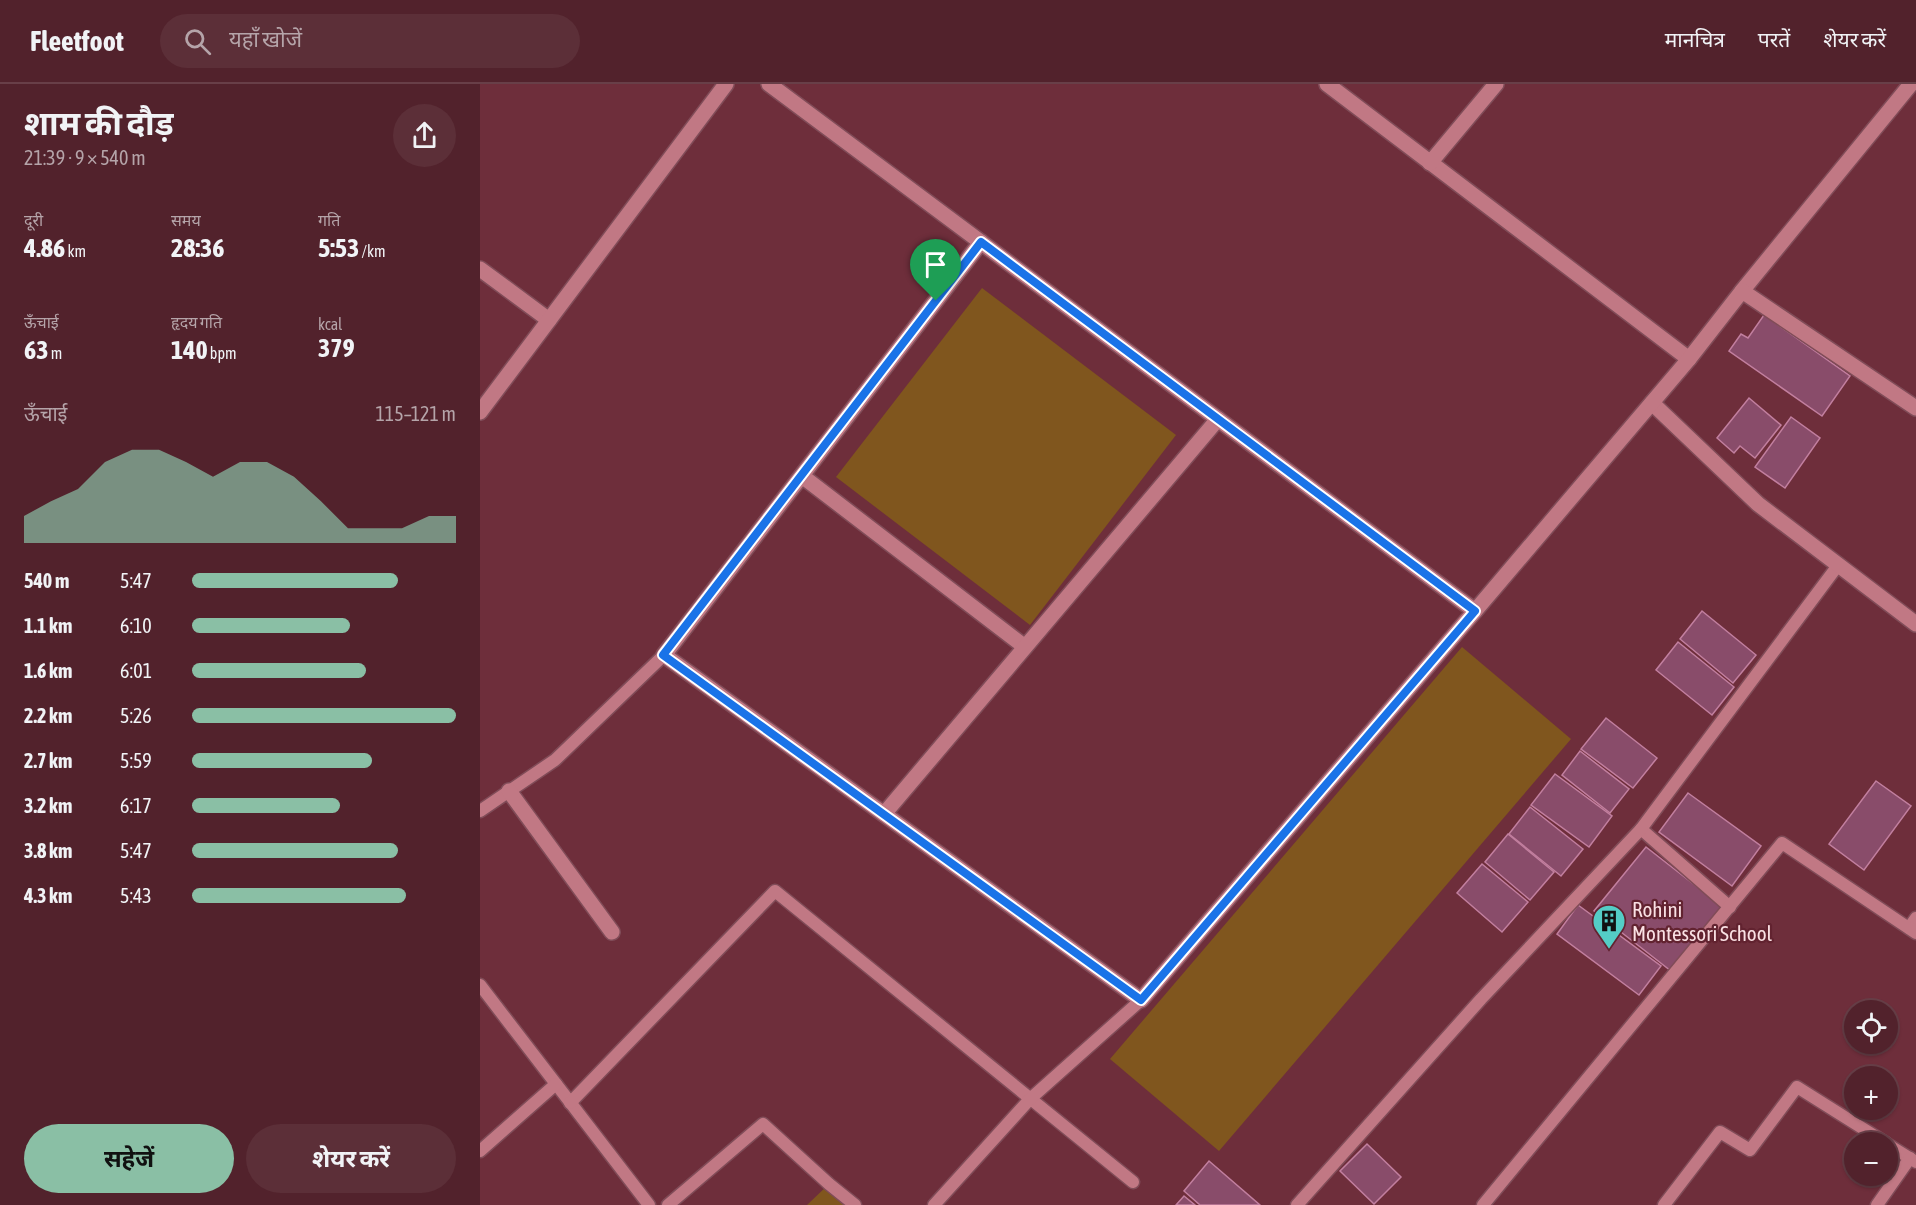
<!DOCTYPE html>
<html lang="hi">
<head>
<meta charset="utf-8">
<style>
  :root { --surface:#52222c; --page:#5c2f38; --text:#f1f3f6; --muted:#b5a4a9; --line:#683f48; --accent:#8abfa5 }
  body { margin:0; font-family:"Asap Condensed","Noto Sans Devanagari",sans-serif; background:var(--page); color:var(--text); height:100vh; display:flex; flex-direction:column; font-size:22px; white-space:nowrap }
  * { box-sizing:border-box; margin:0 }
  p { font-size:20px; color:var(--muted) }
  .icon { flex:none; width:33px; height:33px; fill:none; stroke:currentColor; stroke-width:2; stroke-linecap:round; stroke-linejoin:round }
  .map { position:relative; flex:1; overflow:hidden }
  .panel { display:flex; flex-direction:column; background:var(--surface); width:480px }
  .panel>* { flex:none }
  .fabs { position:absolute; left:1364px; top:916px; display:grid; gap:12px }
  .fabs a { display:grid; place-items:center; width:54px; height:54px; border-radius:50%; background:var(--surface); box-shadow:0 2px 4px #0004,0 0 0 2px var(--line); font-size:30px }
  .pin { position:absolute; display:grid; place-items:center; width:51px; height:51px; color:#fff; margin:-62px -26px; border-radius:50% 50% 50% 0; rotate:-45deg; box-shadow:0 0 6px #0007 }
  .pin .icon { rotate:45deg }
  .round { display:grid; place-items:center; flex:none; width:63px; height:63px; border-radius:32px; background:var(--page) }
  .headline { display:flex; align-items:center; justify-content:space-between; height:102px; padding:0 24px }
  h1 { font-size:33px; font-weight:700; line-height:45px }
  .metrics { display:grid; grid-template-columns:repeat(3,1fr); gap:9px; height:102px; padding:6px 24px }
  .metrics div { display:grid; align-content:center }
  .metrics b { font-size:26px; font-weight:700 }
  .metrics small { font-size:16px; font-weight:400 }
  .metrics p { font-size:16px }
  .chart { height:168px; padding:12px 24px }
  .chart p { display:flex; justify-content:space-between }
  .chart svg { width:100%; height:108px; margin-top:6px; fill:var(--accent); opacity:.7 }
  .cta { display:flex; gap:12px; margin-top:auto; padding:12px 24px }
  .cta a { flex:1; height:69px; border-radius:36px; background:var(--accent); color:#111; font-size:24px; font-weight:700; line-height:69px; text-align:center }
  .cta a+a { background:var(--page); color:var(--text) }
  ul { padding:0 24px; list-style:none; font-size:20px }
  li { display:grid; grid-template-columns:96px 72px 1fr; align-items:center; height:45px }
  li i { height:15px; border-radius:8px; background:var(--accent) }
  header { display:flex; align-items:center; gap:36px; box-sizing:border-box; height:84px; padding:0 30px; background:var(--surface); border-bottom:2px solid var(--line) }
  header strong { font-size:28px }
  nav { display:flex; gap:33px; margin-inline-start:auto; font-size:21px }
  .search { width:420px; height:54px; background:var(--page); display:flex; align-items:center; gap:15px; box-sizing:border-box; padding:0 21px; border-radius:33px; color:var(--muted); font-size:22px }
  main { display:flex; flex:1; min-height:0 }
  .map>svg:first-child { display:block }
  .green { fill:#80561e }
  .building { fill:#894c6a; stroke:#c27f9f; stroke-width:1.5 }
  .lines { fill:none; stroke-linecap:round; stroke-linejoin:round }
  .lane-casing { stroke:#804c58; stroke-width:15 }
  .street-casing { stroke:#804c58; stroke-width:18 }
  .secondary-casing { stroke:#804c58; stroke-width:18 }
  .lane { stroke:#c17884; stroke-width:12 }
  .street { stroke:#c17884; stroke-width:15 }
  .secondary { stroke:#c17884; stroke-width:15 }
  .route-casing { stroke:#fff; stroke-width:12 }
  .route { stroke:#1a73e8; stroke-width:8 }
  .labels { text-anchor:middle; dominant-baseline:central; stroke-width:4.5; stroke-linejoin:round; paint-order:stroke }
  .poi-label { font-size:21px; fill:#fae1e4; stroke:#622330; text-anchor:start }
</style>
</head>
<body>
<header>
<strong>Fleetfoot</strong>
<div class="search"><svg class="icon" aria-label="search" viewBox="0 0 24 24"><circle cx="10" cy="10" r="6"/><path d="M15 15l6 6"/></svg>यहाँ खोजें</div>
<nav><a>मानचित्र</a><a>परतें</a><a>शेयर करें</a></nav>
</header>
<main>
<section class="panel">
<div class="headline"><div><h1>शाम की दौड़</h1><p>21:39 · 9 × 540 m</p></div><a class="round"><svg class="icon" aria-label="share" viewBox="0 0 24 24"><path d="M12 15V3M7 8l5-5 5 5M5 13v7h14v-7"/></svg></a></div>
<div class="metrics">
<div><p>दूरी</p><b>4.86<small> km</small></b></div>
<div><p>समय</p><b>28:36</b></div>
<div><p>गति</p><b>5:53<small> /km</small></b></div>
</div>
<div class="metrics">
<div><p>ऊँचाई</p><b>63<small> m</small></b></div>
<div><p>हृदय गति</p><b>140<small> bpm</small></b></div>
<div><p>kcal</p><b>379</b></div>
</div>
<div class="chart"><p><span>ऊँचाई</span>115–121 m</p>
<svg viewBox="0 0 160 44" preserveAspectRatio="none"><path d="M0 44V33L10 27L20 22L30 11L40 6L50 6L60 11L70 17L80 11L90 11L100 17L110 27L120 38L130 38L140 38L150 33L160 33V44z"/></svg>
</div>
<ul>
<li><b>540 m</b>5:47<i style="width:78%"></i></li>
<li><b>1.1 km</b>6:10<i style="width:60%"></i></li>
<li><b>1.6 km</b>6:01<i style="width:66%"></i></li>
<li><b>2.2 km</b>5:26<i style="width:100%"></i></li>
<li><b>2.7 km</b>5:59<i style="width:68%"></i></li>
<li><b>3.2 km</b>6:17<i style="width:56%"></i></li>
<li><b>3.8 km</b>5:47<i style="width:78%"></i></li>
<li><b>4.3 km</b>5:43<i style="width:81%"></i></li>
</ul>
<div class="cta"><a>सहेजें</a><a>शेयर करें</a></div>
</section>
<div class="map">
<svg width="1436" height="1121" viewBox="0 0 1436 1121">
  <rect width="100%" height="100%" fill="#6e2e3b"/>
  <g class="green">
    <path d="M 502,204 L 696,351 L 550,541 L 356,393 Z"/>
    <path d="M 982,563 L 1091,655 L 739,1067 L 630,975 Z"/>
    <path d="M 349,1100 L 375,1121 L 327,1121 Z"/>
  </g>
  <g class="building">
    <path d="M 1284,231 L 1370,292 L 1342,332 L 1249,267 L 1261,250 L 1268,254 Z"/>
    <path d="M 1269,314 L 1301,341 L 1275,374 L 1260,362 L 1254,369 L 1237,354 Z"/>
    <path d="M 1311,333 L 1340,354 L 1305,404 L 1275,383 Z"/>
    <path d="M 1222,527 L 1276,571 L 1253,599 L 1200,555 Z"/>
    <path d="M 1198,558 L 1254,603 L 1232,631 L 1176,586 Z"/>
    <path d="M 1126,634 L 1177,674 L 1153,704 L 1101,665 Z"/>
    <path d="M 1100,667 L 1149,705 L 1130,729 L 1082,691 Z"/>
    <path d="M 1075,690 L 1132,732 L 1109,763 L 1051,721 Z"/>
    <path d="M 1396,697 L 1431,722 L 1384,786 L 1349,760 Z"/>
    <path d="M 1208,709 L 1281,762 L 1252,802 L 1179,748 Z"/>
    <path d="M 1050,723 L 1103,765 L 1081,792 L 1029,750 Z"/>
    <path d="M 1028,750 L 1074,788 L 1050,816 L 1005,778 Z"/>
    <path d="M 1166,763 L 1243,823 L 1191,887 L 1114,827 Z"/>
    <path d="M 1002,780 L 1048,818 L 1022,848 L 977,809 Z"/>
    <path d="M 1098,821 L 1181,882 L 1159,911 L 1077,850 Z"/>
    <path d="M 887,1060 L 921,1093 L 894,1120 L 860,1087 Z"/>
    <path d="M 729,1077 L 780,1121 L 720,1121 L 704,1107 Z"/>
    <path d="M 704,1112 L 715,1121 L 696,1121 Z"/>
  </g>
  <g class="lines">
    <g class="lane-casing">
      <g id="lane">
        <path d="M 0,727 L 75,676 L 184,571"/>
        <path d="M 1161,745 L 1250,823"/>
        <path d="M 1429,844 L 1436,834"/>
        <path d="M 0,901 L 169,1121"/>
        <path d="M 90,1019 L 295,807 L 653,1098"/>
        <path d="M 1407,1060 L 1436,1078"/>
        <path d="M 0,1067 L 76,1000"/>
        <path d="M 188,1121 L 283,1040 L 349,1100 L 375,1121"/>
        <path d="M 454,1121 L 550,1015 L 661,916"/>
        <path d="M 817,1121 L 1001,915 L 1161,745 L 1359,480"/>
        <path d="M 1003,1121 L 1302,759 L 1436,849"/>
        <path d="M 1184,1121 L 1240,1048 L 1270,1066 L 1317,1003 L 1406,1059"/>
        <path d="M 1397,1121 L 1430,1074"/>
      </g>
    </g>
    <g class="street-casing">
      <g id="street">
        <path d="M 847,0 L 1209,275"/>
        <path d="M 950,79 L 1016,0"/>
        <path d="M 501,158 L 184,571 L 661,916 L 995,527"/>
        <path d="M 0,185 L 69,236"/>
        <path d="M 1262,207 L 1431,0"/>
        <path d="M 1172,319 L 1278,420 L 1436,540"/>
        <path d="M 0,328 L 246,0"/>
        <path d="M 322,392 L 545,563"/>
        <path d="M 29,707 L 132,848"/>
        <path d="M 404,730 L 738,335"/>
      </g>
    </g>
    <g class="secondary-casing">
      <path id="secondary" d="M 289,0 L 995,527 L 1209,275 L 1262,207 L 1436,324"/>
    </g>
    <use href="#lane" class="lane"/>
    <use href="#street" class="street"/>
    <use href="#secondary" class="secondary"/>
  </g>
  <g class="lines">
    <g class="route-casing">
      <path id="route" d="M 501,158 L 995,527 L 661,916 L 183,571 Z"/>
    </g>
    <use href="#route" class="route"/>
  </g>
  <defs>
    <g id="building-pin" transform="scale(1.725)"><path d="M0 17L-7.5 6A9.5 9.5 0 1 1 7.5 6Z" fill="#54cdc6" stroke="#622330"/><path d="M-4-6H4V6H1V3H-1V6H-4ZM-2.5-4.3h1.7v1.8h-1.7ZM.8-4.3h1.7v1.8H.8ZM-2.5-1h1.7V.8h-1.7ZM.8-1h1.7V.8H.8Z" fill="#111"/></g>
  </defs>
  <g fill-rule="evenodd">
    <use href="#building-pin" x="1129" y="837"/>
  </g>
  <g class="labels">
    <g class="poi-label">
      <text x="1152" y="825">Rohini<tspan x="1152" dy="24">Montessori School</tspan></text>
    </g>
  </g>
</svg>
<div class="fabs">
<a><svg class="icon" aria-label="locate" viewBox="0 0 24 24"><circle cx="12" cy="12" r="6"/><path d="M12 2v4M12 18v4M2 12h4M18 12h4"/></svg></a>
<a>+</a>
<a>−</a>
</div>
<div class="pin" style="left:456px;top:217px;background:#1e9e55"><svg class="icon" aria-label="arrive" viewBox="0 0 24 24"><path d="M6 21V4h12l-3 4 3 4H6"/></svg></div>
</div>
</main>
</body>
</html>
